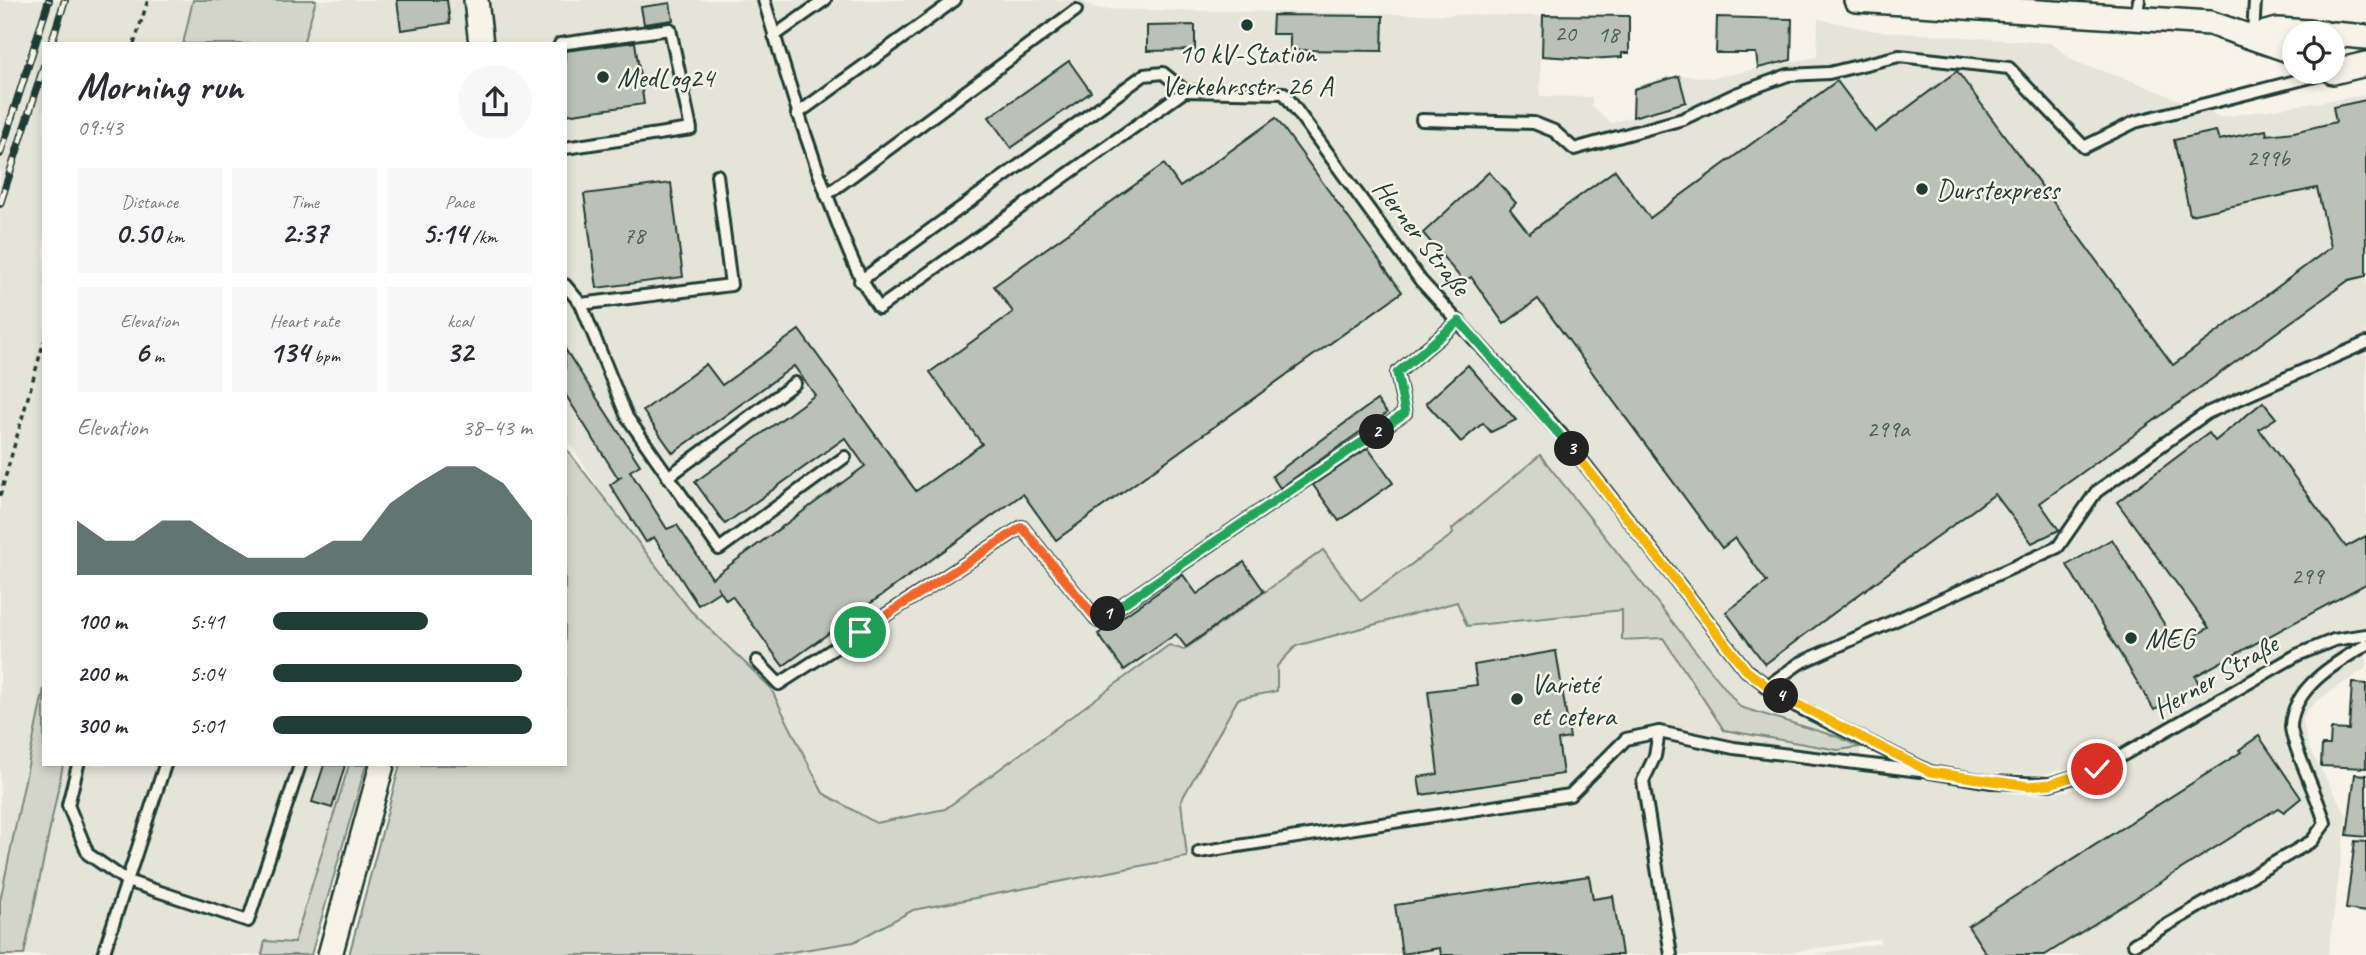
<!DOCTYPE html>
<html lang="en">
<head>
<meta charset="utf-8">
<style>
  :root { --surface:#fff; --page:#f7f7f7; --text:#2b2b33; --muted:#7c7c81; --accent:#1f3d34 }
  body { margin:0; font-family:Caveat,sans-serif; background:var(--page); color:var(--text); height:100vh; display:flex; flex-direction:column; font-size:26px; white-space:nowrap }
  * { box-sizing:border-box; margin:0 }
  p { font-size:23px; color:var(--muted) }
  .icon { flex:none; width:38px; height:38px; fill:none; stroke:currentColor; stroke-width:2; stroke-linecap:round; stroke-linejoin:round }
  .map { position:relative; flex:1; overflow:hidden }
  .side { position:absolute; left:42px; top:42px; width:525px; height:724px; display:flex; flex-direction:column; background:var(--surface); border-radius:0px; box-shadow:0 4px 10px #0003 }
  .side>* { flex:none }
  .controls { position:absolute; left:2282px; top:21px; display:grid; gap:14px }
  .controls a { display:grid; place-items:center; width:63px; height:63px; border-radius:50%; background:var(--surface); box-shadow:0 4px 10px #0003; font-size:35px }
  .pin { position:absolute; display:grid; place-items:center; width:60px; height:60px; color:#fff; margin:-30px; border:4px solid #fff; border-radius:50%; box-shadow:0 2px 7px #0007 }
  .km { position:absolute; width:35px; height:35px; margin:-18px; border-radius:50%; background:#222; color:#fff; font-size:19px; line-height:35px; text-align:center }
  .round { display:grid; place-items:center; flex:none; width:74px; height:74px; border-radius:37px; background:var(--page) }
  .overview { display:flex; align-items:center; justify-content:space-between; height:119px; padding:0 35px }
  h1 { font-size:38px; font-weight:800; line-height:52px }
  .figures { display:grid; grid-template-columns:repeat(3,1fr); gap:10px; height:119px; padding:7px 35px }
  .figures div { display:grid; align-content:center; border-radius:0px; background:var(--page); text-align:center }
  .figures b { font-size:30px; font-weight:800 }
  .figures small { font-size:19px; font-weight:400 }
  .figures p { font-size:19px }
  .chart { height:196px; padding:14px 35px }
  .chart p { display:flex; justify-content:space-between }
  .chart svg { width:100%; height:126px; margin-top:7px; fill:var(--accent); opacity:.7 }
  ul { padding:0 35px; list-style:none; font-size:23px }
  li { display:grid; grid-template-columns:112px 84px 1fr; align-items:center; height:52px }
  li i { height:18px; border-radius:9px; background:var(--accent) }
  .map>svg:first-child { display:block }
  .built { fill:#e5e4d9; fill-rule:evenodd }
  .green { fill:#d3d5ca; stroke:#79897f; stroke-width:2 }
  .building { fill:#bbc1b6; stroke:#1f3d34; stroke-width:2 }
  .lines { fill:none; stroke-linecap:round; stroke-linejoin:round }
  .service-casing { stroke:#1f3d34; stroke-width:16 }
  .minor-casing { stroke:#1f3d34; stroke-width:28 }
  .path { stroke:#1f3d34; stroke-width:3.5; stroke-dasharray:5 5; stroke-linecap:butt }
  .service { stroke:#f7f3e8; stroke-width:10 }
  .minor { stroke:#f7f3e8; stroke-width:23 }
  .rail-casing { stroke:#1f3d34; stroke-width:8 }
  .rail { stroke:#f7f3e8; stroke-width:5; stroke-dasharray:16; stroke-linecap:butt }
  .split-1-casing { stroke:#fff; stroke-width:14 }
  .split-2-casing { stroke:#fff; stroke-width:14 }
  .split-3-casing { stroke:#fff; stroke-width:14 }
  .split-4-casing { stroke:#fff; stroke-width:14 }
  .split-5-casing { stroke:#fff; stroke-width:14 }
  .split-1 { stroke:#f0652b; stroke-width:9 }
  .split-2 { stroke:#22a559; stroke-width:9 }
  .split-3 { stroke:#22a559; stroke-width:9 }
  .split-4 { stroke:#f5b400; stroke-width:9 }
  .split-5 { stroke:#f5b400; stroke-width:9 }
  .poi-dot { fill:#1f3d34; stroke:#f7f3e8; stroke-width:2.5 }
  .labels { text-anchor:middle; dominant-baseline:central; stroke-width:5; stroke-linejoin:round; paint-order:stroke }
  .number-label { font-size:24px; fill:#465e54 }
  .poi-label { font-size:28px; fill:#1f3d34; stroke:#f7f3e8; text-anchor:start }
  .street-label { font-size:28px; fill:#1f3d34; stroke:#f7f3e8 }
</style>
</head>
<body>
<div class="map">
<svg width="2366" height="955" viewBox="0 0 2366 955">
  <rect width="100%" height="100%" fill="#f7f3e8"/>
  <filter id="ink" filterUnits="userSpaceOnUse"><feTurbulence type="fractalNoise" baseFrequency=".0143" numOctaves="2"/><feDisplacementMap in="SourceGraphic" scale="14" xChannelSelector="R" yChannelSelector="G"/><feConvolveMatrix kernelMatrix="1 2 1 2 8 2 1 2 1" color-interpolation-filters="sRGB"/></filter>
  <g filter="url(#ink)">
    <g class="built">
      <path d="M 0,0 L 192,0 L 183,44 L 44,44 L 44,688 L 0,901 Z"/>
      <path d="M 316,0 L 1082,0 L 1094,9 L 1542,16 L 1540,96 L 1592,97 L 1592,106 L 1611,123 L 1632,117 L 1633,87 L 1679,75 L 1712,78 L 1817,57 L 1818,19 L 1876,31 L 2051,43 L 2075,62 L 2136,82 L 2220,117 L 2366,95 L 2366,668 L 2318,700 L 2307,710 L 2303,721 L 2308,746 L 2347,816 L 2328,955 L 1812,955 L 1880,943 L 1880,939 L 1771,955 L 772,955 L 854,942 L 913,910 L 1181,801 L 1238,699 L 1277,691 L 1277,666 L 1296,646 L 1458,601 L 1467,626 L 1622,610 L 1663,638 L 1724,730 L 1838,750 L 1838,737 L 1740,707 L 1540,455 L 1454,534 L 1361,601 L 1323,550 L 1184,650 L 1169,645 L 945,809 L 876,824 L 823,793 L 770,687 L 690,610 L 620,520 L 565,436 L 565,44 L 303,44 ZM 1860,748 L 1973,773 L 2045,774 L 2083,765 L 2093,781 L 2073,790 L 2036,795 L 2010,793 L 1861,769 Z"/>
      <path d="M 63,765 L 349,765 L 293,943 L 265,941 L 262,955 L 24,955 Z"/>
    </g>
    <g class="green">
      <path d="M 193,0 L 316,0 L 303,44 L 183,44 Z"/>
      <path d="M 565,447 L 690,610 L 770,687 L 823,793 L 876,823 L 945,809 L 1169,645 L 1184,650 L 1323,550 L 1361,601 L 1453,534 L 1452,529 L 1540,455 L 1740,707 L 1838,737 L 1860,747 L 1838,750 L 1724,730 L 1663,638 L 1622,640 L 1622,610 L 1467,626 L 1457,602 L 1296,646 L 1277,666 L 1277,691 L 1238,699 L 1181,801 L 1187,857 L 913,910 L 854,942 L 772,955 L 349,955 L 400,765 L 565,765 Z"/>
      <path d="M 44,688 L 44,765 L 63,765 L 24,955 L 0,955 L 0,901 Z"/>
      <path d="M 349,765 L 366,765 L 311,955 L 262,955 L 265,941 L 294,943 Z"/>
    </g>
    <g class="building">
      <path d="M 397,0 L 447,0 L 450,23 L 401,30 Z"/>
      <path d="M 670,3 L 673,20 L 644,24 L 641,7 Z"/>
      <path d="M 1273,15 L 1383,16 L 1382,51 L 1290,50 L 1290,34 L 1272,34 Z"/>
      <path d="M 1543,15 L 1629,16 L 1629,53 L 1622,53 L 1622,57 L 1588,59 L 1542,56 Z"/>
      <path d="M 1717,17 L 1792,19 L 1791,60 L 1758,68 L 1756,53 L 1716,53 Z"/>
      <path d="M 1195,25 L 1195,50 L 1147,51 L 1147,26 Z"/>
      <path d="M 635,42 L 644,104 L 565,115 L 565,51 Z"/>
      <path d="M 1069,61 L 1091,92 L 1011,148 L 989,117 Z"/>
      <path d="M 1957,71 L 2173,365 L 2331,247 L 2317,188 L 2190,215 L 2174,140 L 2216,131 L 2219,140 L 2266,130 L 2267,135 L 2294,132 L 2336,122 L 2333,107 L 2366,100 L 2366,276 L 2349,280 L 2040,503 L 2059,530 L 2032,543 L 1995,494 L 1765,664 L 1726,612 L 1767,582 L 1735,538 L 1722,548 L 1538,299 L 1504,324 L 1471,277 L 1464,282 L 1423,233 L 1489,172 L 1516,203 L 1510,209 L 1529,233 L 1615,170 L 1650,218 L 1837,81 L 1875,132 Z"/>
      <path d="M 1679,76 L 1686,102 L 1633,117 L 1634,89 Z"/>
      <path d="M 1276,118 L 1402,292 L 1056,540 L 1023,494 L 783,666 L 732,596 L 726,600 L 717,586 L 720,591 L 698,605 L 654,537 L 646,542 L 610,485 L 622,476 L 618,478 L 565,394 L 565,349 L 640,465 L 630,471 L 667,529 L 677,525 L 712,578 L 865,466 L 845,438 L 725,524 L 695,482 L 815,395 L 794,366 L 673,453 L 643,411 L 706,364 L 722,385 L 799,330 L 916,491 L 982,444 L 930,372 L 1013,312 L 994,286 L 1164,164 L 1180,187 Z"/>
      <path d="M 671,183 L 683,277 L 597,288 L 584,194 Z"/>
      <path d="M 1468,365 L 1516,420 L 1491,432 L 1483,423 L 1461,442 L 1426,403 Z"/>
      <path d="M 1377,400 L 1387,413 L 1280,488 L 1272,476 Z"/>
      <path d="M 2263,402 L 2276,418 L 2259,429 L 2346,547 L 2366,536 L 2366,584 L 2195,676 L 2199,684 L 2154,710 L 2067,565 L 2112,539 L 2177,645 L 2209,628 L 2117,502 L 2209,433 L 2215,441 Z"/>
      <path d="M 1368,448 L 1393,483 L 1339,521 L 1313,485 Z"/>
      <path d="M 1244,562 L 1264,591 L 1186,647 L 1176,634 L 1124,670 L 1098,634 L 1183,575 L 1197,594 Z"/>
      <path d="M 1556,651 L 1570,738 L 1558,740 L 1563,774 L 1421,795 L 1418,777 L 1438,774 L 1428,691 L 1477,685 L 1474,665 Z"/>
      <path d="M 2352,683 L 2366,684 L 2366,768 L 2321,766 L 2322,745 L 2330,745 L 2331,729 L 2349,730 Z"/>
      <path d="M 2259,736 L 2301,798 L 2284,812 L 2278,808 L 2045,955 L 1987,955 L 1968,926 L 2241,752 L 2239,750 Z"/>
      <path d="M 324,765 L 345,765 L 332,808 L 312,802 Z"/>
      <path d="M 2355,774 L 2366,775 L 2366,837 L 2347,835 Z"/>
      <path d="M 2355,841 L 2366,842 L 2366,912 L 2346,909 Z"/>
      <path d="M 1589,876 L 1593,899 L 1613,896 L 1622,955 L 1441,955 L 1440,948 L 1402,954 L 1395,905 Z"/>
    </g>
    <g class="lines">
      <g class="service-casing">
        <g id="service">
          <path d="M 764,0 C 785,71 806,142 833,211 C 846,246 858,278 879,308 L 1185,91"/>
          <path d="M 2136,18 L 2139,0"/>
          <path d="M 774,36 L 825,0"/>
          <path d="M 2253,36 L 2255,0"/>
          <path d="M 560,44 L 670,29 L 691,129 L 565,148"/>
          <path d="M 797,114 L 955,0"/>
          <path d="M 1422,120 L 1534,123 L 1554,131 L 1574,149 L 1683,119 L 1736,94 L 1788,75 L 1829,73 L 1899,56 L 2009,68 L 2084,147 L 2135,122 L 2327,73"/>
          <path d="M 826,195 L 1076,10"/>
          <path d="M 860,281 L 1144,75 L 1163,73 L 1185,91 L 1284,93 L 1421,281 L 1561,434 L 1746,670 L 1792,704 L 1930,772 L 1991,782 L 2050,784 L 2097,770 L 2297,655 L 2334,640 L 2366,635"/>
          <path d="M 565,285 L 581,304 L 627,417 L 719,549 L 845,457"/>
          <path d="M 581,304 L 731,285 L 717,175"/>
          <path d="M 668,477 L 795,383"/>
          <path d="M 757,661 L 779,684 L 1022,527 L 1098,621 L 1405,413 L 1397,373 L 1459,321"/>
          <path d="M 1766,687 L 1800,663 L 2058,547 L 2096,492 L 2207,413 L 2366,343"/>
          <path d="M 1659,732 L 1655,756 L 1643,781 L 1671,955"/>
          <path d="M 78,765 L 68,805 L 88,854 L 127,881 L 103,955"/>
          <path d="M 165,765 L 127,881 L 248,921 L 300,765"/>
          <path d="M 1199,852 L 1570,795 L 1626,739 L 1659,732 L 1734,748 L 1920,771"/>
          <path d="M 2134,944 L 2312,841 L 2325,823 C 2320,802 2290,740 2291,726 C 2293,687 2337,662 2366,645"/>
        </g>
      </g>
      <g class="minor-casing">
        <g id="minor">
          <path d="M 476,0 L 481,44"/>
          <path d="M 1856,0 L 2210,23 L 2294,52"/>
          <path d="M 2333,34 L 2366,37"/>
          <path d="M 2253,36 L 2278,30 L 2323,33"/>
          <path d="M 2333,72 L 2366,64"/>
          <path d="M 330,955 L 382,765"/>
        </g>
      </g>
      <g class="path">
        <path d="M 134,44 L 148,0"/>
        <path d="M 0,496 L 44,341"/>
      </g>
      <use href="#service" class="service"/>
      <use href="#minor" class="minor"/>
      <g class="rail-casing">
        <g id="rail">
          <path d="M 51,44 L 65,0"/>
          <path d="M 0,154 L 49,0"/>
          <path d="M 0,204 L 44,66"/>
        </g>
      </g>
      <use href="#rail" class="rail"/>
    </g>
  </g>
  <g class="lines" filter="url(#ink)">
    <g class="split-1-casing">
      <path id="split-1" d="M 860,632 L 1022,527 L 1098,621 L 1108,614"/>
    </g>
    <g class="split-2-casing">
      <path id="split-2" d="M 1108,614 L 1377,432"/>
    </g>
    <g class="split-3-casing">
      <path id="split-3" d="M 1377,432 L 1405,413 L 1397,373 L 1459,321 L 1572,449"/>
    </g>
    <g class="split-4-casing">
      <path id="split-4" d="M 1572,449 L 1746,670 L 1781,696"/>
    </g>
    <g class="split-5-casing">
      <path id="split-5" d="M 1781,696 L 1930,772 L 2029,786 L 2050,784 L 2097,769"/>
    </g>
    <use href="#split-1" class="split-1"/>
    <use href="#split-2" class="split-2"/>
    <use href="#split-3" class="split-3"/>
    <use href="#split-4" class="split-4"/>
    <use href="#split-5" class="split-5"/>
  </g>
  <g class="poi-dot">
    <circle cx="1247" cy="25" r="7"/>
    <circle cx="603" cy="77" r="7"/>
    <circle cx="1922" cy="189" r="7"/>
    <circle cx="2131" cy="638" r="7"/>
    <circle cx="1517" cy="699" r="7"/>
  </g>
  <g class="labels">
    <g class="number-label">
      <text x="1565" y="33">20</text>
      <text x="1608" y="34">18</text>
      <text x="2268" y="158">299b</text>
      <text x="634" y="235">78</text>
      <text x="1888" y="429">299a</text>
      <text x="2307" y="576">299</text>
    </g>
    <g class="poi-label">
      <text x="1247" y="53" text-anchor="middle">10 kV-Station<tspan x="1247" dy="32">Verkehrsstr. 26 A</tspan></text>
      <text x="617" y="77">MedLog24</text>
      <text x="1936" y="189">Durstexpress</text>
      <text x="2145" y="638">MEG</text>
      <text x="1531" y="683">Varieté<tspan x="1531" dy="32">et cetera</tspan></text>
    </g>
    <g class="street-label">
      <text transform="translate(1422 237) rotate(52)">Herner Straße</text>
      <text transform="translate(2215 676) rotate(-30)">Herner Straße</text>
    </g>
  </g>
</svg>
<div class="controls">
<a><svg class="icon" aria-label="locate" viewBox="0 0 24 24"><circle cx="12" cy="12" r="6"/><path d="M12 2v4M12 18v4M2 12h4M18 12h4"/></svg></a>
</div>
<div class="pin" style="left:860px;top:632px;background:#1e9e55"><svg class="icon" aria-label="arrive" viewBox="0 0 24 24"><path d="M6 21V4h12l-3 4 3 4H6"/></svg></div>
<div class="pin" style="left:2097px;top:769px;background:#d93025"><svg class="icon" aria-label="check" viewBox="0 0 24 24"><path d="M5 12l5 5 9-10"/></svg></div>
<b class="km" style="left:1108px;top:614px">1</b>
<b class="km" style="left:1377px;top:432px">2</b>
<b class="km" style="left:1572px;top:449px">3</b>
<b class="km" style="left:1781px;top:696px">4</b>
<section class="side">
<div class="overview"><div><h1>Morning run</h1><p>09:43</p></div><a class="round"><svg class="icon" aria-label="share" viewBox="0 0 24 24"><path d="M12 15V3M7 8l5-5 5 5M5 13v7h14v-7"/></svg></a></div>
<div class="figures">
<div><p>Distance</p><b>0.50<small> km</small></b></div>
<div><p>Time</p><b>2:37</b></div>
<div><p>Pace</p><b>5:14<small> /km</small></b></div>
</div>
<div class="figures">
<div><p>Elevation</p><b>6<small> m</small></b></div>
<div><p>Heart rate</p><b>134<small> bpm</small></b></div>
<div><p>kcal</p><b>32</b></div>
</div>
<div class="chart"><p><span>Elevation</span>38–43 m</p>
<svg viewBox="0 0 160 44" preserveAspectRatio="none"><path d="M0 44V25L10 32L20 32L30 25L40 25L50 32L60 38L70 38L80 38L90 32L100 32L110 19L120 12L130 6L140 6L150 12L160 25V44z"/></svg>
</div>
<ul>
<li><b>100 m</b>5:41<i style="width:60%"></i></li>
<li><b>200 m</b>5:04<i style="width:96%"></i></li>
<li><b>300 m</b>5:01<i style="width:100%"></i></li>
</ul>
</section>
</div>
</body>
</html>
